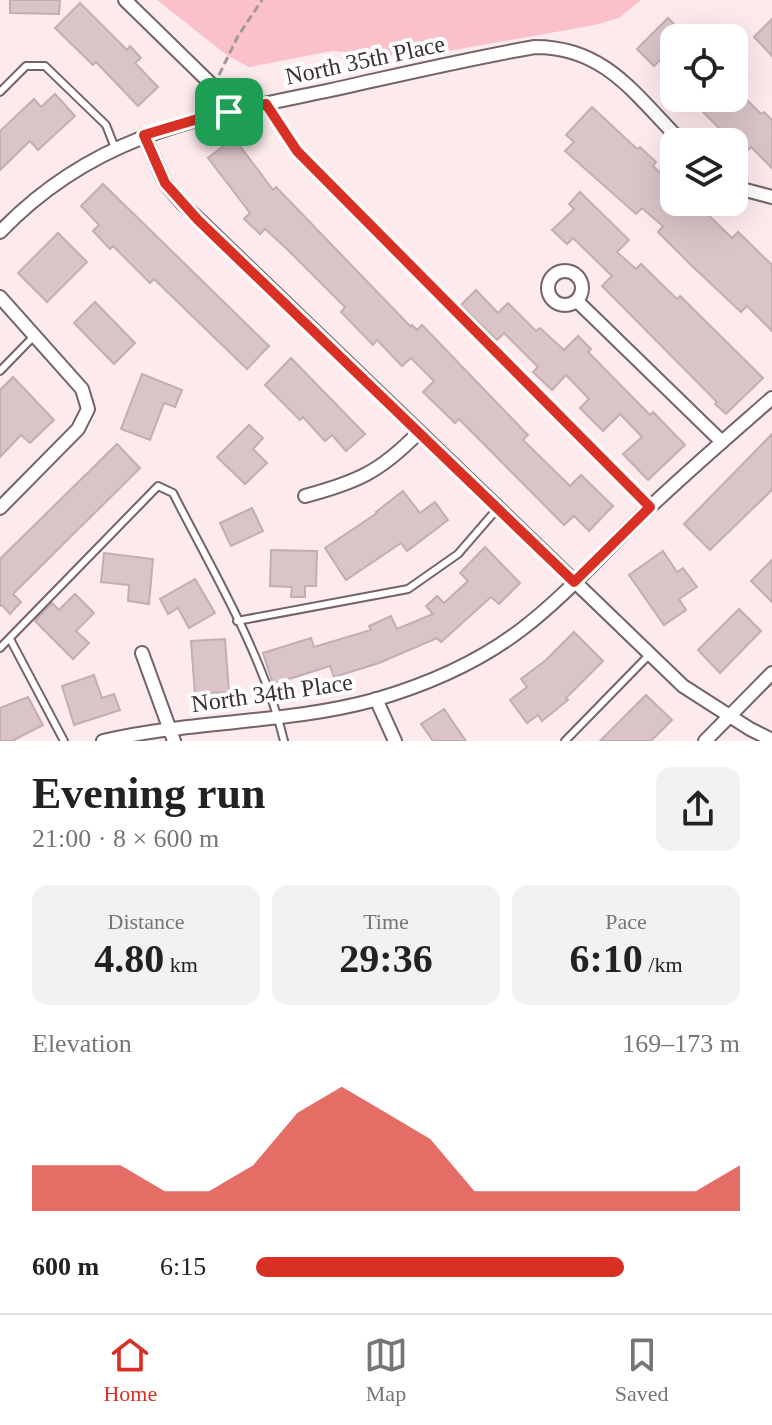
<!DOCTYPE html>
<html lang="en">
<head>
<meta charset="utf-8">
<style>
  :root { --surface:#fff; --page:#f2f2f2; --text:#222; --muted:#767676; --line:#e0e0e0; --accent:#d93025 }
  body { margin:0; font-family:Georgia,serif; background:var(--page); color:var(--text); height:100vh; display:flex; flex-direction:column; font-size:30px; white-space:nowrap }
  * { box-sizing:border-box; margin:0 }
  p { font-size:26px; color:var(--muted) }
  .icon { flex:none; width:44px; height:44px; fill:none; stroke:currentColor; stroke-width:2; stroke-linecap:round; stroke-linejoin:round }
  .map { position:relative; height:741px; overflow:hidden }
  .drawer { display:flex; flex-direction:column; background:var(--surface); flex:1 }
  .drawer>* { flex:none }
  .fabs { position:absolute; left:660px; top:24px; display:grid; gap:16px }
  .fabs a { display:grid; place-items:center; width:88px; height:88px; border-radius:16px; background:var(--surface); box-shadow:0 8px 32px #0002; font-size:40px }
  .pin { position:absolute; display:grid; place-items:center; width:68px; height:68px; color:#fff; margin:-34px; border-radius:16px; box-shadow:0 4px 12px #0006 }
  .round { display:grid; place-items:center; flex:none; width:84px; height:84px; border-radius:16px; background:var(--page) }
  .overview { display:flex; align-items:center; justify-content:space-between; height:136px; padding:0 32px }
  h1 { font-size:44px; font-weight:700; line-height:60px }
  .stats { display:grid; grid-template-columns:repeat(3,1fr); gap:12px; height:136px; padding:8px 32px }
  .stats div { display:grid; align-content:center; border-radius:16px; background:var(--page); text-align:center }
  .stats b { font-size:40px; font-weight:700 }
  .stats small { font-size:22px; font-weight:400 }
  .stats p { font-size:22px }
  .chart { height:224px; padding:16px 32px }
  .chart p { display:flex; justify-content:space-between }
  .chart svg { width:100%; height:144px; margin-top:8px; fill:var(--accent); opacity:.7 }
  ul { padding:0 32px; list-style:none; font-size:26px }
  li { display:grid; grid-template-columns:128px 96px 1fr; align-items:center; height:60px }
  li i { height:20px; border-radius:10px; background:var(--accent) }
  .dock { display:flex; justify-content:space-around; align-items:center; height:112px; border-top:2px solid var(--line); background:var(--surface); font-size:22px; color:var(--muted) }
  .dock a { display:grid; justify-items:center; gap:4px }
  .dock .active { color:var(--accent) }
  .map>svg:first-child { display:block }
  .green { fill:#fac1ca }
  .building { fill:#dac4c7; stroke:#c4adb1; stroke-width:2 }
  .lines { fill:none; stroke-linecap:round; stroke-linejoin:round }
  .service-casing { stroke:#766366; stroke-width:10 }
  .minor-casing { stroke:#766366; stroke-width:16 }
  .path { stroke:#a6989a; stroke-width:3; stroke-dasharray:8 4; stroke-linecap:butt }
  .service { stroke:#fff; stroke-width:6 }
  .minor { stroke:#fff; stroke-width:12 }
  .route-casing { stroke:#fff; stroke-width:16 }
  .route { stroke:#d93025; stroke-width:10 }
  .labels { text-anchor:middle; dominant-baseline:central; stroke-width:8; stroke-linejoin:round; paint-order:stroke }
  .street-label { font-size:24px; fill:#393031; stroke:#fdfdfd }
</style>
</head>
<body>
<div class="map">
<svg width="772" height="741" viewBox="0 0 772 741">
  <rect width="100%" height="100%" fill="#fdeaed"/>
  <path class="green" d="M 157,0 L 641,0 L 619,18 L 595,25 L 414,57 L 332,51 L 249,67 L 228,56 Z"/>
  <g class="building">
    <path d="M 10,0 L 60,0 L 59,14 L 10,13 Z"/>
    <path d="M 80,3 L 127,50 L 130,46 L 141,58 L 135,63 L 158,87 L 138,106 L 96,62 L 93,65 L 55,28 Z"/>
    <path d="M 668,18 L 688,38 L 674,38 L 674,72 L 661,59 L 654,66 L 637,49 Z"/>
    <path d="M 772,19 L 772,56 L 754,37 Z"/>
    <path d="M 734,87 L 761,114 L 764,112 L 772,120 L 772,168 L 751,147 L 747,151 L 727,131 L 725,134 L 689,98 L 734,98 Z"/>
    <path d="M 55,94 L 75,116 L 38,150 L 30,141 L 0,170 L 0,131 L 34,99 L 41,107 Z"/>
    <path d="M 592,107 L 637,149 L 640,147 L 656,162 L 653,166 L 674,186 L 674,202 L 695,202 L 732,238 L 738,232 L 772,265 L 772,331 L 747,306 L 741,312 L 692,266 L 658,232 L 663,226 L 642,208 L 636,214 L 565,151 L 574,142 L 566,135 Z"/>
    <path d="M 234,138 L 273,190 L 276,187 L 411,327 L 412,325 L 417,330 L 422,325 L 528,435 L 523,440 L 570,486 L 581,475 L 613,506 L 589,531 L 574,516 L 564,525 L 459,419 L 455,423 L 423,392 L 434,381 L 411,358 L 402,366 L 377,340 L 373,345 L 341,312 L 345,307 L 287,249 L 265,229 L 260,234 L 244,219 L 250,213 L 208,158 Z"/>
    <path d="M 103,184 L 269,346 L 247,369 L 154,279 L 150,283 L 113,246 L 110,249 L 93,231 L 99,225 L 81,206 Z"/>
    <path d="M 580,192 L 629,240 L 617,252 L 636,269 L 641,264 L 677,299 L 680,296 L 763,378 L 726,414 L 715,404 L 717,402 L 602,286 L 612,276 L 573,238 L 567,244 L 552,230 L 574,209 L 569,204 Z"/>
    <path d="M 58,233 L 87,262 L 47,302 L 18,273 Z"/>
    <path d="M 476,290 L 498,313 L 508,303 L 536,331 L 540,328 L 564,350 L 578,336 L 591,349 L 588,352 L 650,415 L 653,412 L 685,445 L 648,480 L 623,454 L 642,437 L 620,414 L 603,431 L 580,408 L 589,399 L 566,375 L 552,390 L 533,372 L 538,367 L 504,333 L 497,340 L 461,305 Z"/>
    <path d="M 95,302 L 135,343 L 114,364 L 74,323 Z"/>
    <path d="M 291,358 L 365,434 L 346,451 L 332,435 L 325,441 L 303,417 L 300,420 L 265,385 Z"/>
    <path d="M 142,374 L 182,390 L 175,407 L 164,403 L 150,440 L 121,429 Z"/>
    <path d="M 13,377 L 54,420 L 30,443 L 21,435 L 0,457 L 0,390 Z"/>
    <path d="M 249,425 L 263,438 L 253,449 L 267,463 L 245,484 L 217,457 Z"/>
    <path d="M 772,434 L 772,490 L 710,550 L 684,524 Z"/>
    <path d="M 117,444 L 140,468 L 13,594 L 21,602 L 10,614 L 2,605 L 0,606 L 0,559 Z"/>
    <path d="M 403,491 L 420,513 L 435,502 L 448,520 L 407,551 L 401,543 L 346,580 L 325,548 L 377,513 L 376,512 Z"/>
    <path d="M 252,508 L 263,531 L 231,546 L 220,523 Z"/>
    <path d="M 485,547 L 520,583 L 499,604 L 491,597 L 441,642 L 437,638 L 379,663 L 334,677 L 330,666 L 273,684 L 263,653 L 311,638 L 314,647 L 371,630 L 369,626 L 391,616 L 397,629 L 433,614 L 426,606 L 437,596 L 444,603 L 468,581 L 460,573 Z"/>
    <path d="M 271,550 L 317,551 L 316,586 L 305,586 L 305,597 L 291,597 L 292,587 L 270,586 Z"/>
    <path d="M 663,551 L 677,572 L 683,568 L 697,587 L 679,599 L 686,610 L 664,625 L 629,575 Z"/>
    <path d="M 104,553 L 153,559 L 149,604 L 128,601 L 129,585 L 101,582 Z"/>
    <path d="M 772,560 L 772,602 L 751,581 Z"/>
    <path d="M 195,579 L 215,613 L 189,628 L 178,608 L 168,614 L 160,599 Z"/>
    <path d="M 75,594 L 94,613 L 76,631 L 89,643 L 73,659 L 35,621 L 52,603 L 59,610 Z"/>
    <path d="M 739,609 L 761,631 L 720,673 L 698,650 Z"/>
    <path d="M 574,632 L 603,661 L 566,698 L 568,700 L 542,721 L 538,715 L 527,723 L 510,700 L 527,687 L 521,679 L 546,660 Z"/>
    <path d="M 225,639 L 229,692 L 195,694 L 191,641 Z"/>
    <path d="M 94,675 L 102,698 L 114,694 L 120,710 L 74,725 L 62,686 Z"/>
    <path d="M 646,695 L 672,720 L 651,741 L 600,741 Z"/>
    <path d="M 28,697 L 43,725 L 12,741 L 0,741 L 0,708 Z"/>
    <path d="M 444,709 L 466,741 L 433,741 L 421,724 Z"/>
  </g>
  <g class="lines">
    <g class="service-casing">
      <g id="service">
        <path d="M 0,92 L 26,66 L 45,66 L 106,125 L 115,148"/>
        <path d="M 266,104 L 297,151 L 650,507"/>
        <path d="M 0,371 L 35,335"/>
        <path d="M 237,621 L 408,589 L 458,554 L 497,509"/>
        <path d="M 10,639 L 64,741"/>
        <path d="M 0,648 L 158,486 L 173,493 C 213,572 263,654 284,741"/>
        <path d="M 565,741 L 649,655"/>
      </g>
    </g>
    <g class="minor-casing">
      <g id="minor">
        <path d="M 125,0 L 211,84 L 229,112"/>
        <path d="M 144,135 L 165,183 L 182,203 L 683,686 L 750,729 L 772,740"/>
        <path d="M 734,187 L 772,197"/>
        <path d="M 0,232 C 96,132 202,117 331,90 C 399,75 466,59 535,47 C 606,47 636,96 682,142"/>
        <circle cx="565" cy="288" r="17"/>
        <path d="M 0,297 L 82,389 L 88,409 L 78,429 L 0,508"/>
        <path d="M 577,301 L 722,442"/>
        <path d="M 305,496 C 357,482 380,472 418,433"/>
        <path d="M 142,653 L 174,741"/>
        <path d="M 376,699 L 395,741"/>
        <path d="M 103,741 C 192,720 286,724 374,700 C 426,685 479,662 522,629 C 568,594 607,548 649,508 C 689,470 731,434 772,398"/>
        <path d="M 705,741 L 772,673"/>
      </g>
    </g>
    <path class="path" d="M 219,75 L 238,36 L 262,0"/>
    <use href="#service" class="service"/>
    <use href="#minor" class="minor"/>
  </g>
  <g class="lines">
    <g class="route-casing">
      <path id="route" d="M 266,104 L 297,151 L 650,507 L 574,582 L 198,220 L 165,183 L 144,135 L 201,118 Z"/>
    </g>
    <use href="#route" class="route"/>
  </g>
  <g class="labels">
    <g class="street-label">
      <text transform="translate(365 60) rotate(-12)">North 35th Place</text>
      <text transform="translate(272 693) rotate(-8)">North 34th Place</text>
    </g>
  </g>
</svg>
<div class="fabs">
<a><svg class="icon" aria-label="locate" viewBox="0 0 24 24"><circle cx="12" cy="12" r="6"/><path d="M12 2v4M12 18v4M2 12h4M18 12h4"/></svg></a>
<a><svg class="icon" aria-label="layers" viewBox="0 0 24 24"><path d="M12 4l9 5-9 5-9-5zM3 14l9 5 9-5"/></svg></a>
</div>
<div class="pin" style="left:229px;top:112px;background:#1e9e55"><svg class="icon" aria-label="arrive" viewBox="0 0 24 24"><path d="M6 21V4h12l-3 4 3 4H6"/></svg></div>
</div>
<section class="drawer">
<div class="overview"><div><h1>Evening run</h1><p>21:00 · 8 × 600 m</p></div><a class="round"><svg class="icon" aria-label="share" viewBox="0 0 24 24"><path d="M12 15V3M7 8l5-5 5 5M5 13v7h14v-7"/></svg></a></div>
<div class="stats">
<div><p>Distance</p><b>4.80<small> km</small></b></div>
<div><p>Time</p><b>29:36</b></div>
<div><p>Pace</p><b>6:10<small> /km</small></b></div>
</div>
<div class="chart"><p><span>Elevation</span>169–173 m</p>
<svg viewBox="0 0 160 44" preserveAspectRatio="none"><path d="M0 44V30L10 30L20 30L30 38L40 38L50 30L60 14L70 6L80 14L90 22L100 38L110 38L120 38L130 38L140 38L150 38L160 30V44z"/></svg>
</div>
<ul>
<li><b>600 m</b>6:15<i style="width:76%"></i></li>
</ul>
</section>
<nav class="dock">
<a class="active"><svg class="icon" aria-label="home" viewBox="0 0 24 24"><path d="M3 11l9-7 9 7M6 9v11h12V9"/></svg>Home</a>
<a><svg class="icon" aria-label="map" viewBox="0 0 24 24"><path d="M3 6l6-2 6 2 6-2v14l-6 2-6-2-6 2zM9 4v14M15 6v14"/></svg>Map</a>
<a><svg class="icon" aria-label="saved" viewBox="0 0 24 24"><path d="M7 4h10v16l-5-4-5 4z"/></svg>Saved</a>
</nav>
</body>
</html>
